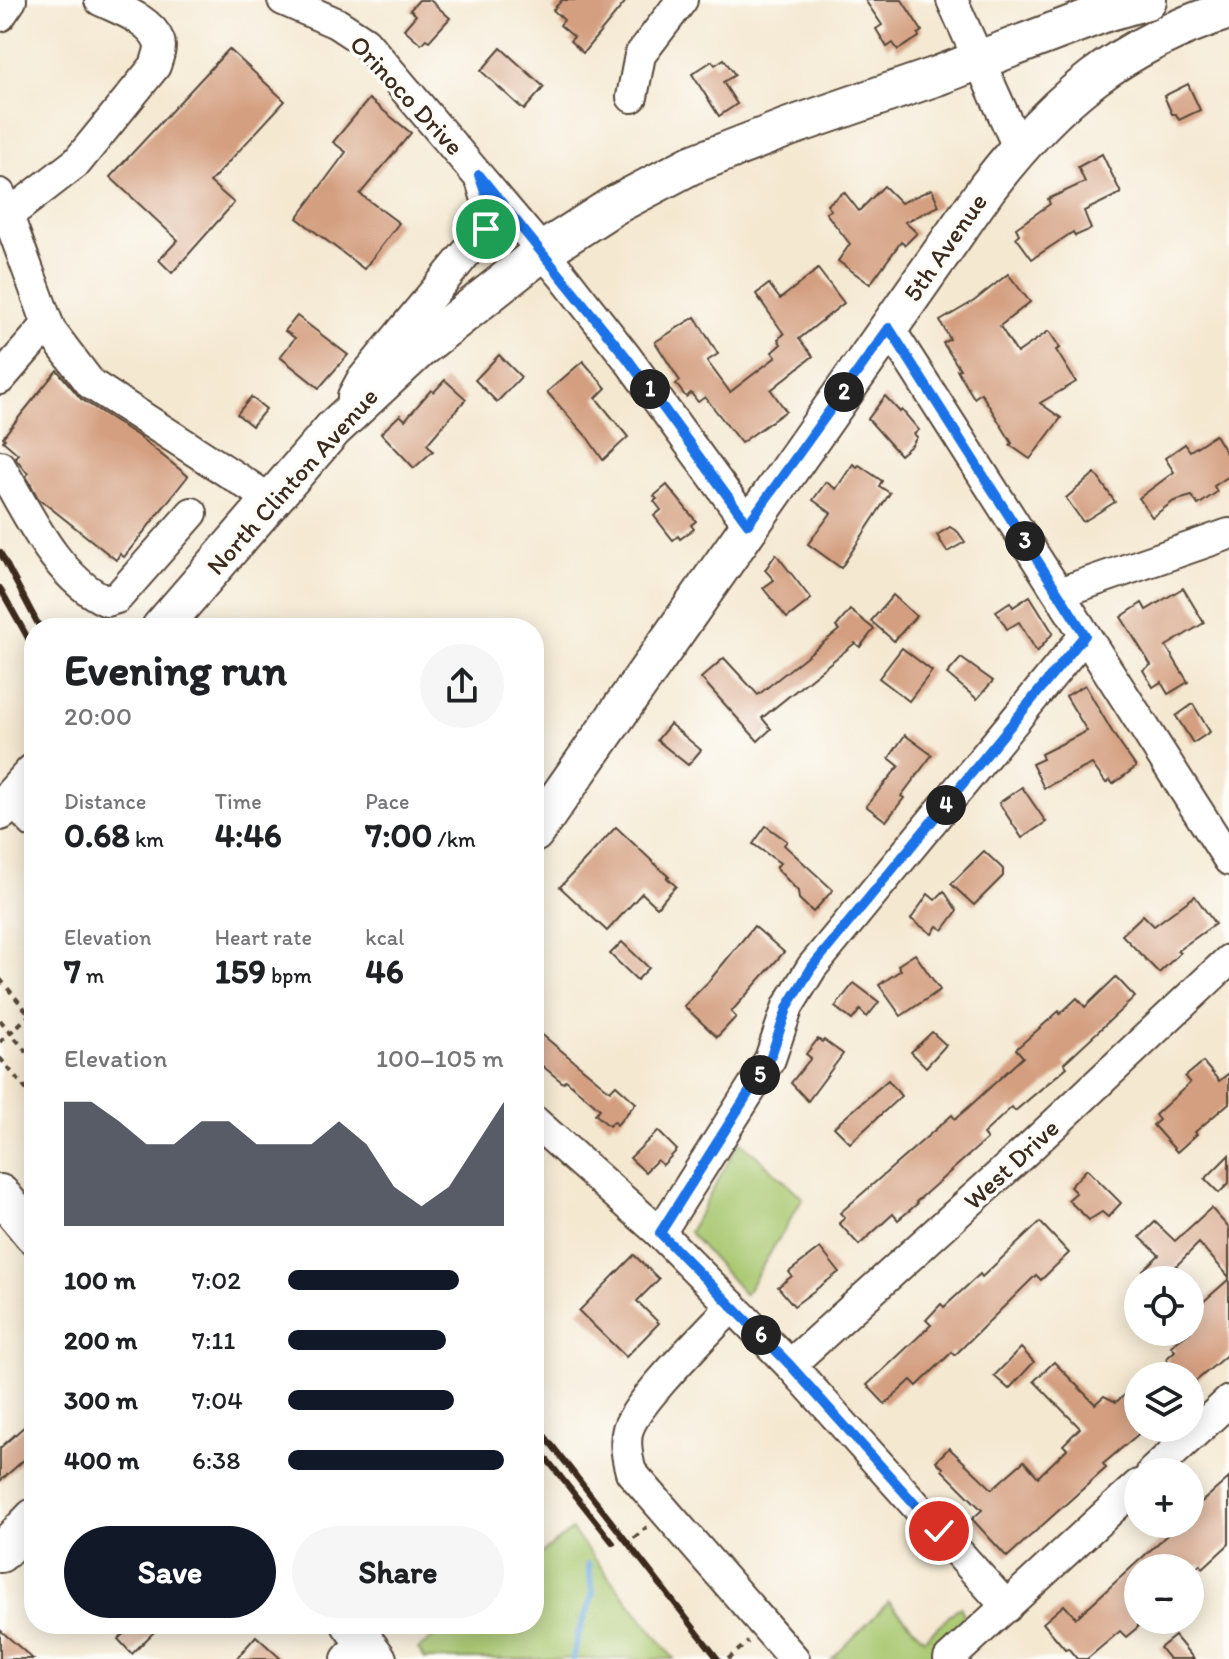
<!DOCTYPE html>
<html lang="en">
<head>
<meta charset="utf-8">
<style>
  :root { --surface:#fff; --page:#f6f6f6; --text:#202124; --muted:#757577; --accent:#111827 }
  body { margin:0; font-family:Itim,sans-serif; background:var(--page); color:var(--text); height:100vh; display:flex; flex-direction:column; font-size:30px; white-space:nowrap }
  * { box-sizing:border-box; margin:0 }
  p { font-size:26px; color:var(--muted) }
  .icon { flex:none; width:44px; height:44px; fill:none; stroke:currentColor; stroke-width:2; stroke-linecap:round; stroke-linejoin:round }
  .map { position:relative; flex:1; overflow:hidden }
  .details { position:absolute; left:24px; top:618px; width:520px; height:1016px; display:flex; flex-direction:column; background:var(--surface); border-radius:32px; box-shadow:0 4px 20px #0003 }
  .details>* { flex:none }
  .fabs { position:absolute; left:1124px; top:1266px; display:grid; gap:16px }
  .fabs a { display:grid; place-items:center; width:80px; height:80px; border-radius:50%; background:var(--surface); box-shadow:0 4px 20px #0003; font-size:40px }
  .pin { position:absolute; display:grid; place-items:center; width:68px; height:68px; color:#fff; margin:-34px; border:4px solid #fff; border-radius:50%; box-shadow:0 2px 8px #0007 }
  .km { position:absolute; width:40px; height:40px; margin:-20px; border-radius:50%; background:#222; color:#fff; font-size:22px; line-height:40px; text-align:center }
  .round { display:grid; place-items:center; flex:none; width:84px; height:84px; border-radius:42px; background:var(--page) }
  .head { display:flex; align-items:center; justify-content:space-between; height:136px; padding:0 40px }
  h1 { font-size:44px; font-weight:800; line-height:60px }
  .figures { display:grid; grid-template-columns:repeat(3,1fr); gap:12px; height:136px; padding:8px 40px }
  .figures div { display:grid; align-content:center }
  .figures b { font-size:34px; font-weight:800 }
  .figures small { font-size:22px; font-weight:400 }
  .figures p { font-size:22px }
  .chart { height:224px; padding:16px 40px }
  .chart p { display:flex; justify-content:space-between }
  .chart svg { width:100%; height:144px; margin-top:8px; fill:var(--accent); opacity:.7 }
  .action { display:flex; gap:16px; margin-top:auto; padding:16px 40px }
  .action a { flex:1; height:92px; border-radius:48px; background:var(--accent); color:#fff; font-size:32px; font-weight:800; line-height:92px; text-align:center }
  .action a+a { background:var(--page); color:var(--text) }
  ul { padding:0 40px; list-style:none; font-size:26px }
  li { display:grid; grid-template-columns:128px 96px 1fr; align-items:center; height:60px }
  li i { height:20px; border-radius:10px; background:var(--accent) }
  .map>svg:first-child { display:block }
  .green { fill:#a9c871; stroke:#727948; stroke-width:2 }
  .lines { fill:none; stroke-linecap:round; stroke-linejoin:round }
  .stream { stroke:#64a4d7; stroke-width:7 }
  .building { fill:#d49f80 }
  .minor-casing { stroke:#574639; stroke-width:34 }
  .major-casing { stroke:#574639; stroke-width:42 }
  .path { stroke:#574639; stroke-width:4; stroke-dasharray:6 6; stroke-linecap:butt }
  .minor { stroke:#fff; stroke-width:30 }
  .major { stroke:#fff; stroke-width:38 }
  .rail { stroke:#3b2a1e; stroke-width:6 }
  .route-casing { stroke:#fff; stroke-width:16 }
  .route { stroke:#1a73e8; stroke-width:10 }
  .labels { text-anchor:middle; dominant-baseline:central; stroke-width:7; stroke-linejoin:round; paint-order:stroke }
  .street-label { font-size:26px; fill:#3b2a1e; stroke:#fdfcf7 }
</style>
</head>
<body>
<div class="map">
<svg width="1229" height="1659" viewBox="0 0 1229 1659">
  <rect width="100%" height="100%" fill="#fdfcf7"/>
  <filter id="ink" filterUnits="userSpaceOnUse"><feTurbulence type="fractalNoise" baseFrequency=".0125" numOctaves="2"/><feDisplacementMap in="SourceGraphic" scale="16" xChannelSelector="R" yChannelSelector="G"/><feConvolveMatrix kernelMatrix="1 2 1 2 8 2 1 2 1" color-interpolation-filters="sRGB"/></filter>
  <filter id="wash" filterUnits="userSpaceOnUse"><feTurbulence type="fractalNoise" baseFrequency=".006" numOctaves="4" result="noise"/><feDisplacementMap in="SourceGraphic" scale="32" xChannelSelector="R" yChannelSelector="G"/><feGaussianBlur stdDeviation="1.8" result="paint"/><feColorMatrix in="noise" values="0 0 0 0 0 0 0 0 0 0 0 0 0 0 0 0 0 1.4 0 .05"/><feComposite in="paint" operator="in"/></filter>
  <g filter="url(#wash)">
    <rect width="100%" height="100%" fill="#f4e8d1"/>
    <g class="green">
      <path d="M 740,1141 L 803,1198 L 745,1295 L 689,1232 Z"/>
      <path d="M 572,1530 L 674,1659 L 425,1659 L 418,1649 L 451,1624 L 534,1624 L 534,1559 Z"/>
      <path d="M 889,1602 L 924,1639 L 960,1606 L 964,1615 L 964,1626 L 927,1659 L 832,1659 Z"/>
    </g>
    <g class="lines">
      <path class="stream" d="M 573,1659 L 577,1638 L 593,1594 L 588,1565"/>
    </g>
    <g id="blocks">
      <g class="building">
        <path d="M 419,0 L 430,0 L 450,18 L 429,41 L 426,39 L 421,44 L 404,29 L 416,15 L 410,10 Z"/>
        <path d="M 562,0 L 627,0 L 583,53 L 570,41 L 574,37 L 560,25 L 564,20 L 553,10 Z"/>
        <path d="M 865,0 L 902,0 L 922,31 L 918,34 L 919,37 L 898,50 L 893,43 L 887,47 L 876,29 L 882,25 Z"/>
        <path d="M 501,48 L 544,87 L 524,110 L 481,71 Z"/>
        <path d="M 229,49 L 285,101 L 210,182 L 234,203 L 172,273 L 159,260 L 178,240 L 110,177 Z"/>
        <path d="M 724,59 L 735,75 L 723,82 L 737,104 L 719,116 L 692,74 L 712,61 L 715,65 Z"/>
        <path d="M 1188,84 L 1200,110 L 1179,120 L 1176,114 L 1172,114 L 1164,96 Z"/>
        <path d="M 369,99 L 411,133 L 360,194 L 399,223 L 364,269 L 297,218 L 346,152 L 333,142 Z"/>
        <path d="M 1102,154 L 1121,193 L 1084,211 L 1091,229 L 1075,236 L 1073,232 L 1032,259 L 1016,237 L 1019,234 L 1016,228 L 1050,204 L 1048,199 L 1085,182 L 1078,167 Z"/>
        <path d="M 884,186 L 901,203 L 932,189 L 939,206 L 905,222 L 917,233 L 905,245 L 901,242 L 870,284 L 838,261 L 850,244 L 826,213 L 831,210 L 827,205 L 844,192 L 859,211 Z"/>
        <path d="M 818,269 L 844,303 L 799,339 L 813,356 L 771,390 L 786,411 L 741,443 L 705,397 L 698,402 L 691,393 L 686,397 L 676,384 L 680,381 L 655,342 L 695,317 L 718,354 L 707,361 L 730,392 L 776,357 L 772,352 L 781,344 L 778,339 L 784,334 L 756,294 L 769,284 L 780,299 Z"/>
        <path d="M 1008,274 L 1030,302 L 1000,326 L 1017,353 L 1049,331 L 1060,348 L 1056,350 L 1076,382 L 1040,403 L 1061,418 L 1030,459 L 1010,445 L 1012,443 L 981,393 L 974,398 L 957,370 L 960,369 L 943,343 L 950,339 L 940,321 L 974,301 Z"/>
        <path d="M 297,316 L 348,355 L 319,388 L 280,357 L 295,338 L 285,331 Z"/>
        <path d="M 499,355 L 521,377 L 497,402 L 475,380 Z"/>
        <path d="M 583,361 L 606,388 L 596,398 L 628,437 L 603,460 L 587,437 L 547,392 Z"/>
        <path d="M 57,370 L 81,399 L 138,436 L 188,476 L 124,557 L 120,554 L 116,560 L 38,498 L 26,476 L 28,474 L 15,457 L 18,454 L 3,441 L 5,439 L 3,437 Z"/>
        <path d="M 445,380 L 466,399 L 427,444 L 433,451 L 414,468 L 381,433 L 400,415 L 405,420 L 431,390 L 434,392 Z"/>
        <path d="M 885,396 L 900,412 L 902,410 L 919,430 L 914,434 L 917,437 L 912,445 L 900,455 L 868,419 Z"/>
        <path d="M 251,397 L 266,409 L 252,426 L 237,414 Z"/>
        <path d="M 1215,435 L 1229,458 L 1229,476 L 1214,486 L 1217,492 L 1198,505 L 1192,496 L 1174,501 L 1152,517 L 1139,498 L 1174,472 L 1165,458 L 1185,444 L 1190,451 Z"/>
        <path d="M 853,464 L 857,467 L 859,465 L 882,481 L 879,486 L 890,493 L 841,568 L 808,544 L 831,513 L 813,500 L 826,482 L 836,489 Z"/>
        <path d="M 1095,473 L 1115,502 L 1083,522 L 1066,498 Z"/>
        <path d="M 667,485 L 696,521 L 691,525 L 694,529 L 680,539 L 678,536 L 673,540 L 654,516 L 661,510 L 654,501 L 657,499 L 654,496 Z"/>
        <path d="M 950,527 L 958,532 L 965,542 L 947,552 L 937,535 Z"/>
        <path d="M 776,554 L 811,599 L 787,618 L 763,588 L 774,580 L 765,570 Z"/>
        <path d="M 1183,588 L 1204,623 L 1166,646 L 1188,682 L 1168,694 L 1161,682 L 1153,687 L 1143,670 L 1151,665 L 1121,617 L 1142,603 L 1146,610 Z"/>
        <path d="M 893,595 L 916,616 L 894,641 L 871,621 Z"/>
        <path d="M 1030,596 L 1053,633 L 1037,652 L 1019,622 L 1007,629 L 996,611 L 1010,602 L 1013,607 Z"/>
        <path d="M 850,610 L 874,629 L 860,647 L 855,643 L 762,718 L 771,729 L 758,741 L 701,678 L 724,658 L 758,695 L 839,630 L 836,627 Z"/>
        <path d="M 902,648 L 932,671 L 909,701 L 879,678 Z"/>
        <path d="M 961,658 L 993,681 L 977,699 L 947,674 Z"/>
        <path d="M 1085,685 L 1114,735 L 1136,767 L 1113,784 L 1110,780 L 1106,783 L 1092,764 L 1044,788 L 1032,764 L 1043,759 L 1041,754 L 1087,731 L 1066,696 Z"/>
        <path d="M 1193,704 L 1210,732 L 1193,743 L 1176,716 Z"/>
        <path d="M 670,724 L 701,750 L 688,765 L 657,740 Z"/>
        <path d="M 905,735 L 932,755 L 901,796 L 904,798 L 886,821 L 866,806 L 899,766 L 889,758 Z"/>
        <path d="M 1022,787 L 1046,822 L 1022,838 L 999,803 Z"/>
        <path d="M 766,826 L 787,841 L 784,845 L 833,890 L 813,912 L 799,899 L 798,891 L 776,868 L 780,863 L 753,844 Z"/>
        <path d="M 616,827 L 669,877 L 667,878 L 676,886 L 657,907 L 642,893 L 607,931 L 560,887 Z"/>
        <path d="M 984,851 L 1003,869 L 1003,876 L 974,905 L 951,884 Z"/>
        <path d="M 944,891 L 957,911 L 943,930 L 937,926 L 932,934 L 911,919 L 928,894 L 935,900 Z"/>
        <path d="M 1195,896 L 1215,924 L 1177,951 L 1180,953 L 1159,973 L 1122,935 L 1143,915 L 1154,926 Z"/>
        <path d="M 754,926 L 784,952 L 731,1012 L 736,1017 L 717,1037 L 684,1006 L 709,981 Z"/>
        <path d="M 622,942 L 649,968 L 637,980 L 610,954 Z"/>
        <path d="M 915,954 L 940,990 L 901,1016 L 879,985 L 901,970 L 898,965 Z"/>
        <path d="M 1116,977 L 1135,997 L 1064,1063 L 1067,1067 L 1015,1111 L 1012,1107 L 983,1134 L 987,1139 L 916,1202 L 917,1204 L 898,1220 L 893,1214 L 859,1245 L 839,1223 L 845,1218 L 840,1213 L 952,1115 L 955,1119 L 970,1106 L 1023,1057 L 1016,1049 L 1059,1011 L 1060,1014 L 1077,998 L 1085,1007 Z"/>
        <path d="M 854,983 L 879,1002 L 867,1017 L 860,1010 L 852,1020 L 835,1007 Z"/>
        <path d="M 534,1028 L 610,1091 L 616,1085 L 636,1103 L 617,1125 L 614,1121 L 609,1126 L 595,1114 L 600,1109 L 566,1080 L 563,1083 L 534,1059 Z"/>
        <path d="M 932,1032 L 946,1045 L 926,1067 L 911,1052 Z"/>
        <path d="M 818,1039 L 822,1042 L 824,1040 L 843,1054 L 808,1101 L 791,1083 L 811,1058 L 806,1054 Z"/>
        <path d="M 1203,1062 L 1219,1081 L 1229,1073 L 1229,1103 L 1195,1132 L 1197,1134 L 1177,1152 L 1153,1125 L 1159,1120 L 1155,1115 L 1190,1083 L 1185,1077 Z"/>
        <path d="M 888,1080 L 901,1096 L 850,1143 L 834,1127 Z"/>
        <path d="M 658,1131 L 677,1150 L 663,1165 L 657,1160 L 645,1172 L 630,1158 Z"/>
        <path d="M 1229,1155 L 1229,1183 L 1219,1193 L 1205,1179 Z"/>
        <path d="M 1087,1169 L 1121,1203 L 1108,1217 L 1102,1212 L 1089,1220 L 1068,1200 L 1076,1193 L 1070,1187 Z"/>
        <path d="M 1211,1208 L 1229,1228 L 1229,1277 L 1199,1243 L 1173,1269 L 1184,1280 L 1153,1280 L 1143,1270 L 1159,1255 L 1140,1237 L 1155,1222 L 1175,1241 Z"/>
        <path d="M 1040,1222 L 1069,1253 L 1041,1280 L 1036,1275 L 955,1355 L 952,1352 L 917,1386 L 911,1380 L 885,1404 L 867,1385 L 931,1325 L 926,1320 L 941,1304 L 944,1307 L 980,1274 L 982,1277 Z"/>
        <path d="M 820,1248 L 839,1272 L 794,1306 L 778,1287 L 792,1276 L 789,1272 Z"/>
        <path d="M 634,1255 L 659,1279 L 637,1301 L 659,1323 L 626,1357 L 579,1311 Z"/>
        <path d="M 1229,1279 L 1229,1353 L 1190,1386 L 1190,1376 L 1177,1376 L 1166,1359 L 1175,1351 L 1171,1346 L 1190,1332 L 1190,1286 L 1204,1301 Z"/>
        <path d="M 1021,1348 L 1034,1362 L 1009,1389 L 994,1376 Z"/>
        <path d="M 1054,1362 L 1095,1404 L 1104,1396 L 1116,1402 L 1126,1394 L 1138,1408 L 1138,1428 L 1142,1431 L 1103,1464 L 1106,1468 L 1007,1557 L 972,1519 L 982,1510 L 942,1470 L 943,1468 L 936,1461 L 949,1448 L 992,1489 L 1024,1461 L 1038,1477 L 1067,1449 L 1063,1445 L 1080,1428 L 1034,1381 Z"/>
        <path d="M 34,1418 L 34,1451 L 0,1481 L 0,1448 Z"/>
        <path d="M 1229,1478 L 1229,1544 L 1203,1568 L 1200,1564 L 1196,1568 L 1138,1568 L 1138,1627 L 1126,1637 L 1120,1631 L 1087,1659 L 1077,1659 L 1068,1648 L 1065,1649 L 1043,1623 L 1064,1605 L 1076,1618 L 1179,1524 L 1190,1524 L 1190,1512 Z"/>
        <path d="M 134,1624 L 162,1624 L 132,1654 L 118,1639 Z"/>
        <path d="M 0,1630 L 33,1659 L 0,1659 Z"/>
        <path d="M 256,1636 L 281,1659 L 236,1659 Z"/>
        <path d="M 1175,1636 L 1194,1659 L 1169,1659 L 1160,1648 Z"/>
      </g>
    </g>
  </g>
  <g filter="url(#ink)">
    <use href="#blocks" fill-opacity="0" stroke="#574639" stroke-width="2"/>
    <g class="lines">
      <g class="minor-casing">
        <g id="minor">
          <path d="M 283,0 L 336,23 L 365,42 L 563,276 L 627,358 L 748,524"/>
          <path d="M 952,0 L 1018,147"/>
          <path d="M 0,16 L 11,0"/>
          <path d="M 632,97 L 640,55 L 682,0"/>
          <path d="M 0,194 L 50,330 L 91,384 L 271,500"/>
          <path d="M 0,218 L 7,216 L 77,162 L 155,66 C 157,59 162,48 159,41 C 150,19 120,10 100,0"/>
          <path d="M 889,328 L 1229,860"/>
          <path d="M 0,379 L 48,324"/>
          <path d="M 353,396 L 361,381 L 486,229 C 493,213 486,197 481,180"/>
          <path d="M 0,466 C 26,510 57,580 107,601 L 117,598 L 192,513"/>
          <path d="M 1059,593 L 1229,534"/>
          <path d="M 10,799 L 34,823"/>
          <path d="M 534,1121 L 660,1233 L 790,1365 L 1007,1607"/>
          <path d="M 660,1233 L 770,1059 L 788,1006 L 812,967 L 1085,635"/>
          <path d="M 732,1306 C 708,1332 638,1400 628,1429 C 624,1443 627,1458 631,1472 L 794,1659"/>
          <path d="M 790,1365 L 1028,1149 L 1229,960"/>
          <path d="M 1152,1472 L 1229,1401"/>
          <path d="M 347,1659 L 363,1640"/>
          <path d="M 949,1659 L 1138,1485"/>
        </g>
      </g>
      <g class="major-casing">
        <g id="major">
          <path d="M 161,628 L 333,429 L 419,349 L 543,251 L 613,206 L 691,165 L 789,127 L 937,76 L 1106,12 L 1147,0"/>
          <path d="M 0,811 L 34,773"/>
          <path d="M 534,833 L 987,188 C 1055,99 1121,44 1229,10"/>
          <path d="M 0,1194 L 34,1235"/>
          <path d="M 0,1553 L 34,1518"/>
          <path d="M 351,1624 L 377,1659"/>
        </g>
      </g>
      <g class="path">
        <path d="M 0,979 L 34,1020"/>
        <path d="M 0,1020 L 34,1061"/>
        <path d="M 0,1042 L 34,1011"/>
        <path d="M 0,1058 L 34,1099"/>
        <path d="M 634,1538 L 647,1527"/>
        <path d="M 728,1659 L 748,1642"/>
      </g>
      <use href="#minor" class="minor"/>
      <use href="#major" class="major"/>
      <g class="rail">
        <path d="M 0,552 L 40,628"/>
        <path d="M 0,588 L 34,649"/>
        <path d="M 534,1422 L 718,1659"/>
        <path d="M 534,1443 L 613,1543"/>
      </g>
    </g>
  </g>
  <g class="lines" filter="url(#ink)">
    <g class="route-casing">
      <path id="route" d="M 486,229 C 494,211 485,192 479,175 L 627,358 L 748,524 L 889,328 L 1085,635 L 812,967 L 788,1006 L 770,1059 L 660,1233 L 790,1365 L 939,1531"/>
    </g>
    <use href="#route" class="route"/>
  </g>
  <g class="labels">
    <g class="street-label">
      <text transform="translate(407 95) rotate(47)">Orinoco Drive</text>
      <text transform="translate(945 247) rotate(-55)">5th Avenue</text>
      <text transform="translate(292 481) rotate(-48)">North Clinton Avenue</text>
      <text transform="translate(1011 1164) rotate(-43)">West Drive</text>
    </g>
  </g>
</svg>
<div class="fabs">
<a><svg class="icon" aria-label="locate" viewBox="0 0 24 24"><circle cx="12" cy="12" r="6"/><path d="M12 2v4M12 18v4M2 12h4M18 12h4"/></svg></a>
<a><svg class="icon" aria-label="layers" viewBox="0 0 24 24"><path d="M12 4l9 5-9 5-9-5zM3 14l9 5 9-5"/></svg></a>
<a>+</a>
<a>−</a>
</div>
<div class="pin" style="left:486px;top:229px;background:#1e9e55"><svg class="icon" aria-label="arrive" viewBox="0 0 24 24"><path d="M6 21V4h12l-3 4 3 4H6"/></svg></div>
<div class="pin" style="left:939px;top:1531px;background:#d93025"><svg class="icon" aria-label="check" viewBox="0 0 24 24"><path d="M5 12l5 5 9-10"/></svg></div>
<b class="km" style="left:650px;top:389px">1</b>
<b class="km" style="left:844px;top:392px">2</b>
<b class="km" style="left:1025px;top:541px">3</b>
<b class="km" style="left:946px;top:805px">4</b>
<b class="km" style="left:760px;top:1075px">5</b>
<b class="km" style="left:761px;top:1335px">6</b>
<section class="details">
<div class="head"><div><h1>Evening run</h1><p>20:00</p></div><a class="round"><svg class="icon" aria-label="share" viewBox="0 0 24 24"><path d="M12 15V3M7 8l5-5 5 5M5 13v7h14v-7"/></svg></a></div>
<div class="figures">
<div><p>Distance</p><b>0.68<small> km</small></b></div>
<div><p>Time</p><b>4:46</b></div>
<div><p>Pace</p><b>7:00<small> /km</small></b></div>
</div>
<div class="figures">
<div><p>Elevation</p><b>7<small> m</small></b></div>
<div><p>Heart rate</p><b>159<small> bpm</small></b></div>
<div><p>kcal</p><b>46</b></div>
</div>
<div class="chart"><p><span>Elevation</span>100–105 m</p>
<svg viewBox="0 0 160 44" preserveAspectRatio="none"><path d="M0 44V6L10 6L20 12L30 19L40 19L50 12L60 12L70 19L80 19L90 19L100 12L110 19L120 32L130 38L140 32L150 19L160 6V44z"/></svg>
</div>
<ul>
<li><b>100 m</b>7:02<i style="width:79%"></i></li>
<li><b>200 m</b>7:11<i style="width:73%"></i></li>
<li><b>300 m</b>7:04<i style="width:77%"></i></li>
<li><b>400 m</b>6:38<i style="width:100%"></i></li>
</ul>
<div class="action"><a>Save</a><a>Share</a></div>
</section>
</div>
</body>
</html>
